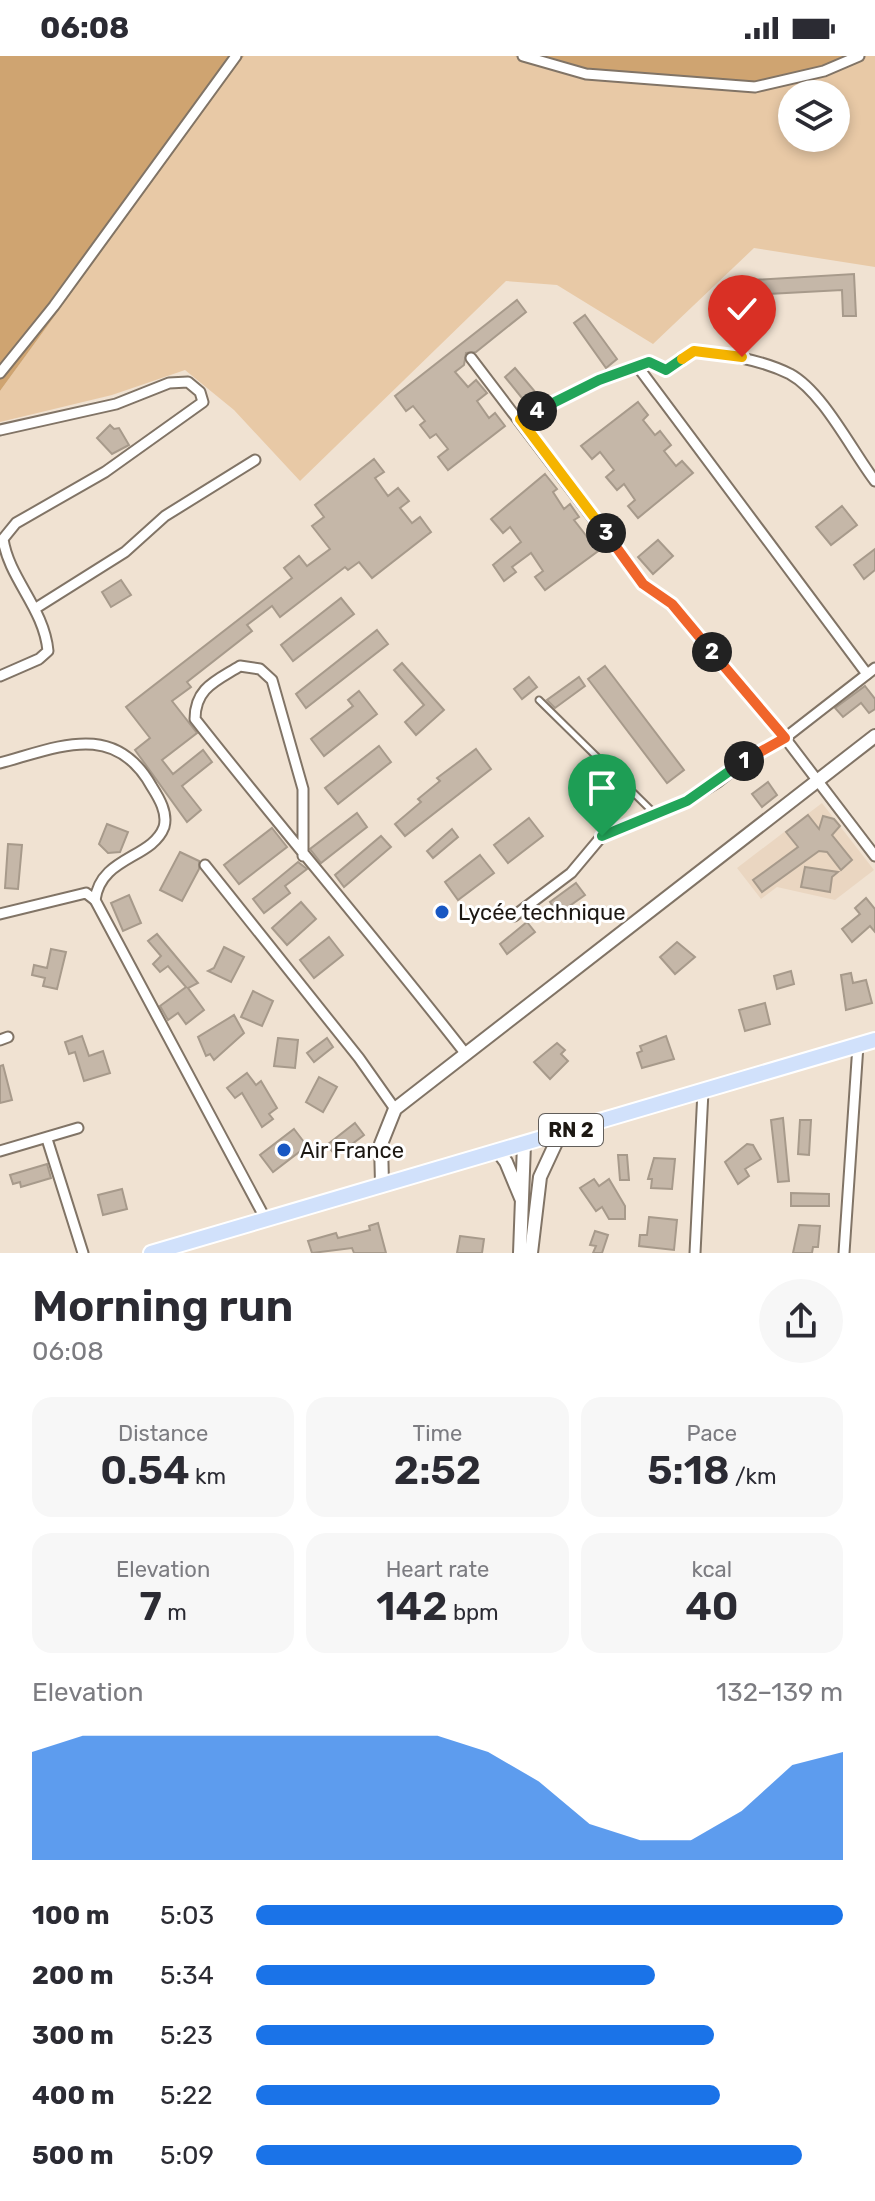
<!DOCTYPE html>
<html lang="en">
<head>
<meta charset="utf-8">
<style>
  :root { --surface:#fff; --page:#f7f7f7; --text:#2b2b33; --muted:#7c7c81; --accent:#1a73e8 }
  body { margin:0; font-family:Rubik,sans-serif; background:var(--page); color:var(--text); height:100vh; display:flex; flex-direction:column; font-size:30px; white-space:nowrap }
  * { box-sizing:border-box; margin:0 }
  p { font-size:26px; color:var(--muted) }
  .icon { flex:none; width:44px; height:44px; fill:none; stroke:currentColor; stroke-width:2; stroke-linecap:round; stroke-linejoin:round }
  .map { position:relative; height:1197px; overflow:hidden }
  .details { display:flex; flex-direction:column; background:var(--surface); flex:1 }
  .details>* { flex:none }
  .controls { position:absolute; left:778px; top:24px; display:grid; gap:16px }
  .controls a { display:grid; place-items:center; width:72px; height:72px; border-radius:50%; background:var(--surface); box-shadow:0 4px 12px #0003; font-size:40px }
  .pin { position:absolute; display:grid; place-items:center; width:68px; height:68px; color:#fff; margin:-82px -34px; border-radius:50% 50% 50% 0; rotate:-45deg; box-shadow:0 0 8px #0007 }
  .pin .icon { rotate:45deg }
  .km { position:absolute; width:40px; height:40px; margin:-20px; border-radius:50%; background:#222; color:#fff; font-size:22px; line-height:40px; text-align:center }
  .round { display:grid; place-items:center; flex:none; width:84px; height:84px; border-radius:42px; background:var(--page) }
  .overview { display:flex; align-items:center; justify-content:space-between; height:136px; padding:0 32px }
  h1 { font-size:44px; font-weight:600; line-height:60px }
  .metrics { display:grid; grid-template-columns:repeat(3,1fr); gap:12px; height:136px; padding:8px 32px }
  .metrics div { display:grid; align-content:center; border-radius:20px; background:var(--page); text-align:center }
  .metrics b { font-size:40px; font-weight:600 }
  .metrics small { font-size:22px; font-weight:400 }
  .metrics p { font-size:22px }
  .chart { height:224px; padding:16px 32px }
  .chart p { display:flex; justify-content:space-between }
  .chart svg { width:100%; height:144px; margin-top:8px; fill:var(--accent); opacity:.7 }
  ul { padding:0 32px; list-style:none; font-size:26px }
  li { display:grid; grid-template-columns:128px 96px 1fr; align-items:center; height:60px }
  li i { height:20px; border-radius:10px; background:var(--accent) }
  .status { display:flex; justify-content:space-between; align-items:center; height:56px; padding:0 40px; background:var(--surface); direction:ltr }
  .status svg { height:22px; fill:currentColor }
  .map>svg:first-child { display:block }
  .built { fill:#ead6c1 }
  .green { fill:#e8c9a6; fill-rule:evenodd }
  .forest { fill:#cfa471 }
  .building { fill:#c5b7a8; stroke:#a79a8b; stroke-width:2 }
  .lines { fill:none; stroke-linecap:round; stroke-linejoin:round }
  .service-casing { stroke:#817466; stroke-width:9 }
  .minor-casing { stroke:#817466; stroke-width:13 }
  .tertiary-casing { stroke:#817466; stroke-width:16 }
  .primary-casing { stroke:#fff; stroke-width:18 }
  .service { stroke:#fff; stroke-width:5 }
  .minor { stroke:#fff; stroke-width:9 }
  .tertiary { stroke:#fff; stroke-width:12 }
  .primary { stroke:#d1e1fb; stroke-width:14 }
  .split-1-casing { stroke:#fff; stroke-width:16 }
  .split-2-casing { stroke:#fff; stroke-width:16 }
  .split-3-casing { stroke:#fff; stroke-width:16 }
  .split-4-casing { stroke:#fff; stroke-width:16 }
  .split-5-casing { stroke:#fff; stroke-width:16 }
  .split-6-casing { stroke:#fff; stroke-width:16 }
  .split-1 { stroke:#22a559; stroke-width:10 }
  .split-2 { stroke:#f0652b; stroke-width:10 }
  .split-3 { stroke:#f0652b; stroke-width:10 }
  .split-4 { stroke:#f5b400; stroke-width:10 }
  .split-5 { stroke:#22a559; stroke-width:10 }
  .split-6 { stroke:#f5b400; stroke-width:10 }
  .poi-dot { fill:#1857c3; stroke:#fff; stroke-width:3 }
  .labels { text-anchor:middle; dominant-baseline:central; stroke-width:6; stroke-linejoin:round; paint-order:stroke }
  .shield { fill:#fff; stroke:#615d5a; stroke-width:2 }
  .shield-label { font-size:20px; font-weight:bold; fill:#1d1813 }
  .poi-label { font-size:22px; fill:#1d1813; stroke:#fff; text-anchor:start }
</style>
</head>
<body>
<div class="status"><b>06:08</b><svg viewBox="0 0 49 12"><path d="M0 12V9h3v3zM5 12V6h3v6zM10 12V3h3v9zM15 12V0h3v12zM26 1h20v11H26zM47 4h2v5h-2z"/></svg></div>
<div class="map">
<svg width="875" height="1197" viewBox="0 0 875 1197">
  <rect width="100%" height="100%" fill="#f0e2d2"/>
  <path class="built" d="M 822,747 L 874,814 L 835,844 L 777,831 L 761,843 L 737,812 Z"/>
  <path class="green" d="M 244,0 L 514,0 L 587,16 L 754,29 L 860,0 L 875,0 L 875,211 L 754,192 L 653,288 L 557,229 L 506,225 L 300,425 L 234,354 L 185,314 L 112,339 L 0,366 L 0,335 ZM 792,38 L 836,38 L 836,82 L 792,82 Z"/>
  <g class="forest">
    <path d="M 0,0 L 244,0 L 0,335 Z"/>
    <path d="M 514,0 L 860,0 L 754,29 L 587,16 Z"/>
  </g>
  <g class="building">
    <path d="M 854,218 L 856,260 L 843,260 L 842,234 L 768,238 L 769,260 L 754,261 L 752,224 Z"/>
    <path d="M 517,244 L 526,256 L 476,296 L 466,297 L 464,309 L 455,316 L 468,331 L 476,324 L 487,337 L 477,345 L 489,362 L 495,357 L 505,370 L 448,414 L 438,401 L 448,393 L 436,378 L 430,382 L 420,369 L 425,365 L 413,350 L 406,355 L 395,340 Z"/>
    <path d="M 585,259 L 617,303 L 606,312 L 574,267 Z"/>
    <path d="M 515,312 L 537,338 L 526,347 L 505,321 Z"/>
    <path d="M 638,346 L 648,359 L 643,364 L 655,379 L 660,375 L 671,389 L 664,395 L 676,410 L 682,405 L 693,417 L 638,462 L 628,450 L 635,444 L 624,428 L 617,434 L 606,421 L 614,414 L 600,396 L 592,403 L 581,390 Z"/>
    <path d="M 110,369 L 114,373 L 119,372 L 129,389 L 112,398 L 97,382 Z"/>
    <path d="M 374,403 L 384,416 L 375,422 L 388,440 L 398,432 L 409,445 L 400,452 L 412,467 L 420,461 L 431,476 L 372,522 L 359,506 L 348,514 L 345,511 L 280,561 L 272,550 L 247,569 L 252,575 L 187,626 L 191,631 L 172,645 L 197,677 L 162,704 L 173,718 L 203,694 L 212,706 L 182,730 L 201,754 L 187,766 L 135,694 L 150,682 L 126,651 L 292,522 L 284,512 L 299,500 L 307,510 L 330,493 L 312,470 L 324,461 L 315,449 Z"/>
    <path d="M 545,418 L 557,433 L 553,436 L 564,453 L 570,448 L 579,461 L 574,464 L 588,482 L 595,477 L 605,490 L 545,534 L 535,521 L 543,515 L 531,497 L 512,511 L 516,516 L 504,525 L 493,509 L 521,486 L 510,471 L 503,477 L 491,463 Z"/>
    <path d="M 842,450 L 857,469 L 831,489 L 816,471 Z"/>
    <path d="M 658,484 L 673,500 L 653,518 L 638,501 Z"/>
    <path d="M 875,493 L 875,514 L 864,523 L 854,509 Z"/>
    <path d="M 121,524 L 131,539 L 111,551 L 102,536 Z"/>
    <path d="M 341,542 L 354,558 L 293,605 L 281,589 Z"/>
    <path d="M 377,574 L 388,588 L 306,652 L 296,638 Z"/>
    <path d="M 402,607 L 444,654 L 416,679 L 405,666 L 424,649 L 394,614 Z"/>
    <path d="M 605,610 L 684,714 L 667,727 L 588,623 Z"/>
    <path d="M 529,621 L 537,631 L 522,643 L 514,633 Z"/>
    <path d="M 579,621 L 585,630 L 555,652 L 547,644 Z"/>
    <path d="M 865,630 L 875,643 L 875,653 L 869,657 L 861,647 L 843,661 L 835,652 Z"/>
    <path d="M 359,635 L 377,658 L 324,700 L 311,683 L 353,650 L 348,644 Z"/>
    <path d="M 379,690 L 391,706 L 338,748 L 325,732 Z"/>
    <path d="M 476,693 L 491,713 L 405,780 L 395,768 L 421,746 L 418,743 L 440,725 L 437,722 Z"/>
    <path d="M 768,726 L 777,739 L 762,751 L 752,738 Z"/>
    <path d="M 357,757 L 367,771 L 321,807 L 310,793 Z"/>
    <path d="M 808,759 L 819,773 L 823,760 L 834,763 L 840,770 L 832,779 L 852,804 L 841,814 L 827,796 L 819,795 L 762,836 L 753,824 L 798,791 L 786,776 Z"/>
    <path d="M 529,762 L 543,780 L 508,807 L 494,789 Z"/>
    <path d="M 107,768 L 128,776 L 120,796 L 108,797 L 99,788 Z"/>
    <path d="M 272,772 L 287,791 L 239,828 L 224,809 Z"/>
    <path d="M 452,773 L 458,781 L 433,802 L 427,795 Z"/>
    <path d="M 381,780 L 391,791 L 344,831 L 335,819 Z"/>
    <path d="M 8,788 L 22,789 L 18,833 L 5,832 Z"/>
    <path d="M 180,796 L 199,805 L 199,813 L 182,845 L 160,834 Z"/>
    <path d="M 480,799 L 494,817 L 458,844 L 445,826 Z"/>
    <path d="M 298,806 L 307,813 L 285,830 L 290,837 L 264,857 L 253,843 Z"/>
    <path d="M 805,811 L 838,816 L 832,821 L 830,836 L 801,831 Z"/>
    <path d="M 576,827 L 585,839 L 558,858 L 550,846 Z"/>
    <path d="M 129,839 L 141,867 L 123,875 L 111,847 Z"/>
    <path d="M 866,842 L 875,853 L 875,876 L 870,870 L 852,886 L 842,873 L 860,858 L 855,852 Z"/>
    <path d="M 301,846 L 316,863 L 287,889 L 272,872 Z"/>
    <path d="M 527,866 L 535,876 L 507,898 L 500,888 Z"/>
    <path d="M 157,878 L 198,927 L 188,932 L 204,954 L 186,968 L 178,957 L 168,964 L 160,950 L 186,931 L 168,910 L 160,916 L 153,908 L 161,900 L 148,885 Z"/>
    <path d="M 329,881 L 343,899 L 314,922 L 300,904 Z"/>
    <path d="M 677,886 L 695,901 L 675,918 L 660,901 Z"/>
    <path d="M 224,891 L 244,901 L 231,926 L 208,915 L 214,912 Z"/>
    <path d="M 51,893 L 66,896 L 57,933 L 43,930 L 45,922 L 32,919 L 34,909 L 47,912 Z"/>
    <path d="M 791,915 L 794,928 L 777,933 L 774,920 Z"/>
    <path d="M 851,917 L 853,927 L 866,924 L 872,947 L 846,954 L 841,919 Z"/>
    <path d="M 253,935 L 273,945 L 262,970 L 241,961 Z"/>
    <path d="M 765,947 L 770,968 L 745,975 L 739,954 Z"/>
    <path d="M 234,959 L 244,977 L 214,1004 L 210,998 L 206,1000 L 198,981 Z"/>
    <path d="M 82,980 L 89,1000 L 103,995 L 110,1017 L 84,1025 L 75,996 L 69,998 L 65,986 Z"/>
    <path d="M 666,980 L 674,1003 L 642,1012 L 637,997 L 642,995 L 640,990 Z"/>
    <path d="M 278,982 L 298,984 L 295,1012 L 274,1010 Z"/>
    <path d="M 327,982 L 333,991 L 314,1006 L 307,997 Z"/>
    <path d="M 557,987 L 565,994 L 561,998 L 568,1005 L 550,1023 L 534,1006 Z"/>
    <path d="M 3,1009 L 12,1044 L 0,1047 L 0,1010 Z"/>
    <path d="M 247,1017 L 256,1029 L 261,1025 L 277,1052 L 269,1058 L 273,1063 L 262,1071 L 242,1037 L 235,1042 L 227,1032 Z"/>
    <path d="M 319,1021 L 337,1031 L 323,1056 L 306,1046 Z"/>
    <path d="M 783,1062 L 789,1125 L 778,1126 L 771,1064 Z"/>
    <path d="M 800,1064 L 811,1064 L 809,1099 L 798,1098 Z"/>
    <path d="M 355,1067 L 364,1079 L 336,1100 L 327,1089 Z"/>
    <path d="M 294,1073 L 307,1090 L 273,1116 L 260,1099 Z"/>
    <path d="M 747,1088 L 753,1089 L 761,1103 L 745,1113 L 749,1120 L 738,1128 L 725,1106 Z"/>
    <path d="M 618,1099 L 627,1099 L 629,1124 L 620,1124 Z"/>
    <path d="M 654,1102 L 675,1103 L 672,1133 L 651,1132 L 652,1123 L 648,1123 Z"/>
    <path d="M 47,1108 L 51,1122 L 21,1131 L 20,1126 L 13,1128 L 10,1119 Z"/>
    <path d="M 594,1123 L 599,1130 L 609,1123 L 625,1150 L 625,1163 L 609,1163 L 602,1151 L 596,1155 L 580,1132 Z"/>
    <path d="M 122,1133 L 127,1153 L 103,1159 L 98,1139 Z"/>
    <path d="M 791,1137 L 829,1138 L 829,1150 L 791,1150 Z"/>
    <path d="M 649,1161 L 677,1164 L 674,1194 L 639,1190 L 640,1179 L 647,1179 Z"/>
    <path d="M 378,1167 L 386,1197 L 354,1197 L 352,1192 L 312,1197 L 308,1185 L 336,1177 L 338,1182 L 370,1174 L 369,1170 Z"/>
    <path d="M 799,1169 L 820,1170 L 818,1191 L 813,1191 L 812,1197 L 793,1197 Z"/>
    <path d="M 595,1175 L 608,1179 L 602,1197 L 593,1197 L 596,1190 L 590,1189 Z"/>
    <path d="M 460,1180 L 484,1183 L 482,1197 L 457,1197 Z"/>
  </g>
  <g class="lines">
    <g class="service-casing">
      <path id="service" d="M 539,644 L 655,758"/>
    </g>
    <g class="minor-casing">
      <g id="minor">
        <path d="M 523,0 L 586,18 L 755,31 L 824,15 L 859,0"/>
        <path d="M 471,302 L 643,528 L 672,548 L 785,682 L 875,800"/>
        <path d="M 638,311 L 867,618"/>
        <path d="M 0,317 L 54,250 L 236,0"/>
        <path d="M 520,363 L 599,324 L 649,306 L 666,314 L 694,295 C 727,299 760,303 790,318 C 823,336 852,395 875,425"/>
        <path d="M 0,374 L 116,348 L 169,327 L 188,326 L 200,336 L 203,346 L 105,416 L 16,467 L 3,483 C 9,523 44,552 48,595 L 39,603 L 0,620"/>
        <path d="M 36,552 L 125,496 L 165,460 L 255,404"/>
        <path d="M 0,707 C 59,691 115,664 152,731 C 159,742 168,757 164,771 C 152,803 101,800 95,844 L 86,837 L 0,858"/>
        <path d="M 303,800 L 303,733 L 272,624 L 260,613 L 240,610 C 216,625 195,632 195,663 C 284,776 377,884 465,997"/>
        <path d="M 205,809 L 359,1002 L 395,1053"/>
        <path d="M 95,844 L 265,1162"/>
        <path d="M 514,860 L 571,817 L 602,780 L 687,745 L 718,726 L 751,700 L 785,682 L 875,612"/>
        <path d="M 0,984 L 8,981"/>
        <path d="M 47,1083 L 83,1197"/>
        <path d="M 0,1095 L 78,1072"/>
        <path d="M 695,1197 L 703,1035"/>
        <path d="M 844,1197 L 858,989"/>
      </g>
    </g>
    <g class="tertiary-casing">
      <g id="tertiary">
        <path d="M 498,1095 L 506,1106 L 521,1142"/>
        <path d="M 382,1127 L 381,1088 L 395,1053 L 875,680"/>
        <path d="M 520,1197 L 524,1088"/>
        <path d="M 531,1197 L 540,1121 L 560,1078"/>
      </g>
    </g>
    <g class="primary-casing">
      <path id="primary" d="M 151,1197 L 875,984"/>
    </g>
    <use href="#service" class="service"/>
    <use href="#minor" class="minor"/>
    <use href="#tertiary" class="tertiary"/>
    <use href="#primary" class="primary"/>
  </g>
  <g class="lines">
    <g class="split-1-casing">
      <path id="split-1" d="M 602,780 L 687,745 L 744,705"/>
    </g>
    <g class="split-2-casing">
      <path id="split-2" d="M 712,596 L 785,682 L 744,705"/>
    </g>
    <g class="split-3-casing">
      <path id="split-3" d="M 606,477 L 643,528 L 672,548 L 712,596"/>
    </g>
    <g class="split-4-casing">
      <path id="split-4" d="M 537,355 L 520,363 L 606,477"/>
    </g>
    <g class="split-5-casing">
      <path id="split-5" d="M 537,355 L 599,324 L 649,306 L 666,314 L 682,303"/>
    </g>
    <g class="split-6-casing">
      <path id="split-6" d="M 682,303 L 694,295 L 742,301"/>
    </g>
    <use href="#split-1" class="split-1"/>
    <use href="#split-2" class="split-2"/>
    <use href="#split-3" class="split-3"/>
    <use href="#split-4" class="split-4"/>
    <use href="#split-5" class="split-5"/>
    <use href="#split-6" class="split-6"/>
  </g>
  <g class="poi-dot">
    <circle cx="442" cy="856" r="8"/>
    <circle cx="284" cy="1094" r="8"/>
  </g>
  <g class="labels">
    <rect class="shield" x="539" y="1058" width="64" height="32" rx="6"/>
    <g class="shield-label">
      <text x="571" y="1074">RN 2</text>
    </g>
    <g class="poi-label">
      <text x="458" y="856">Lycée technique</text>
      <text x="300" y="1094">Air France</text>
    </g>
  </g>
</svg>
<div class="controls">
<a><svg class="icon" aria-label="layers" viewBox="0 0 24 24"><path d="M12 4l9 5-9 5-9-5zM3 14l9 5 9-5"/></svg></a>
</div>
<div class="pin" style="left:602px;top:780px;background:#1e9e55"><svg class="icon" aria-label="arrive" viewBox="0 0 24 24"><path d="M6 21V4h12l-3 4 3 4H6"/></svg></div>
<div class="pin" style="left:742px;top:301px;background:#d93025"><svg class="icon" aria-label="check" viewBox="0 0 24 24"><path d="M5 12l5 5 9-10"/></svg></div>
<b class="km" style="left:744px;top:705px">1</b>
<b class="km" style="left:712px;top:596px">2</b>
<b class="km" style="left:606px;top:477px">3</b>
<b class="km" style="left:537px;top:355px">4</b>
</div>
<section class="details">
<div class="overview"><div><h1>Morning run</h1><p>06:08</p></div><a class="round"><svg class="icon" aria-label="share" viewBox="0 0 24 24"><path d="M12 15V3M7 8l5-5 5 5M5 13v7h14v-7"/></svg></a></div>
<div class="metrics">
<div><p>Distance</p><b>0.54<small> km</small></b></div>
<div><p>Time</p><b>2:52</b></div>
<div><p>Pace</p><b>5:18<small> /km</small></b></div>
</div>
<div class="metrics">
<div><p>Elevation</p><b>7<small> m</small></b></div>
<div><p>Heart rate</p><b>142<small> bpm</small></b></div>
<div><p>kcal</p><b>40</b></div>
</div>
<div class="chart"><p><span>Elevation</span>132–139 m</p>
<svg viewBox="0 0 160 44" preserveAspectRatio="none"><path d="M0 44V11L10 6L20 6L30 6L40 6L50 6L60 6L70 6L80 6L90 11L100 20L110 33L120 38L130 38L140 29L150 15L160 11V44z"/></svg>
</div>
<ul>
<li><b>100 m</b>5:03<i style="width:100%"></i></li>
<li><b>200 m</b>5:34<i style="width:68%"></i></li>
<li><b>300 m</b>5:23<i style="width:78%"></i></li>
<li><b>400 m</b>5:22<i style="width:79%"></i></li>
<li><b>500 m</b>5:09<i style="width:93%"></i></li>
</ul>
</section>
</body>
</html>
